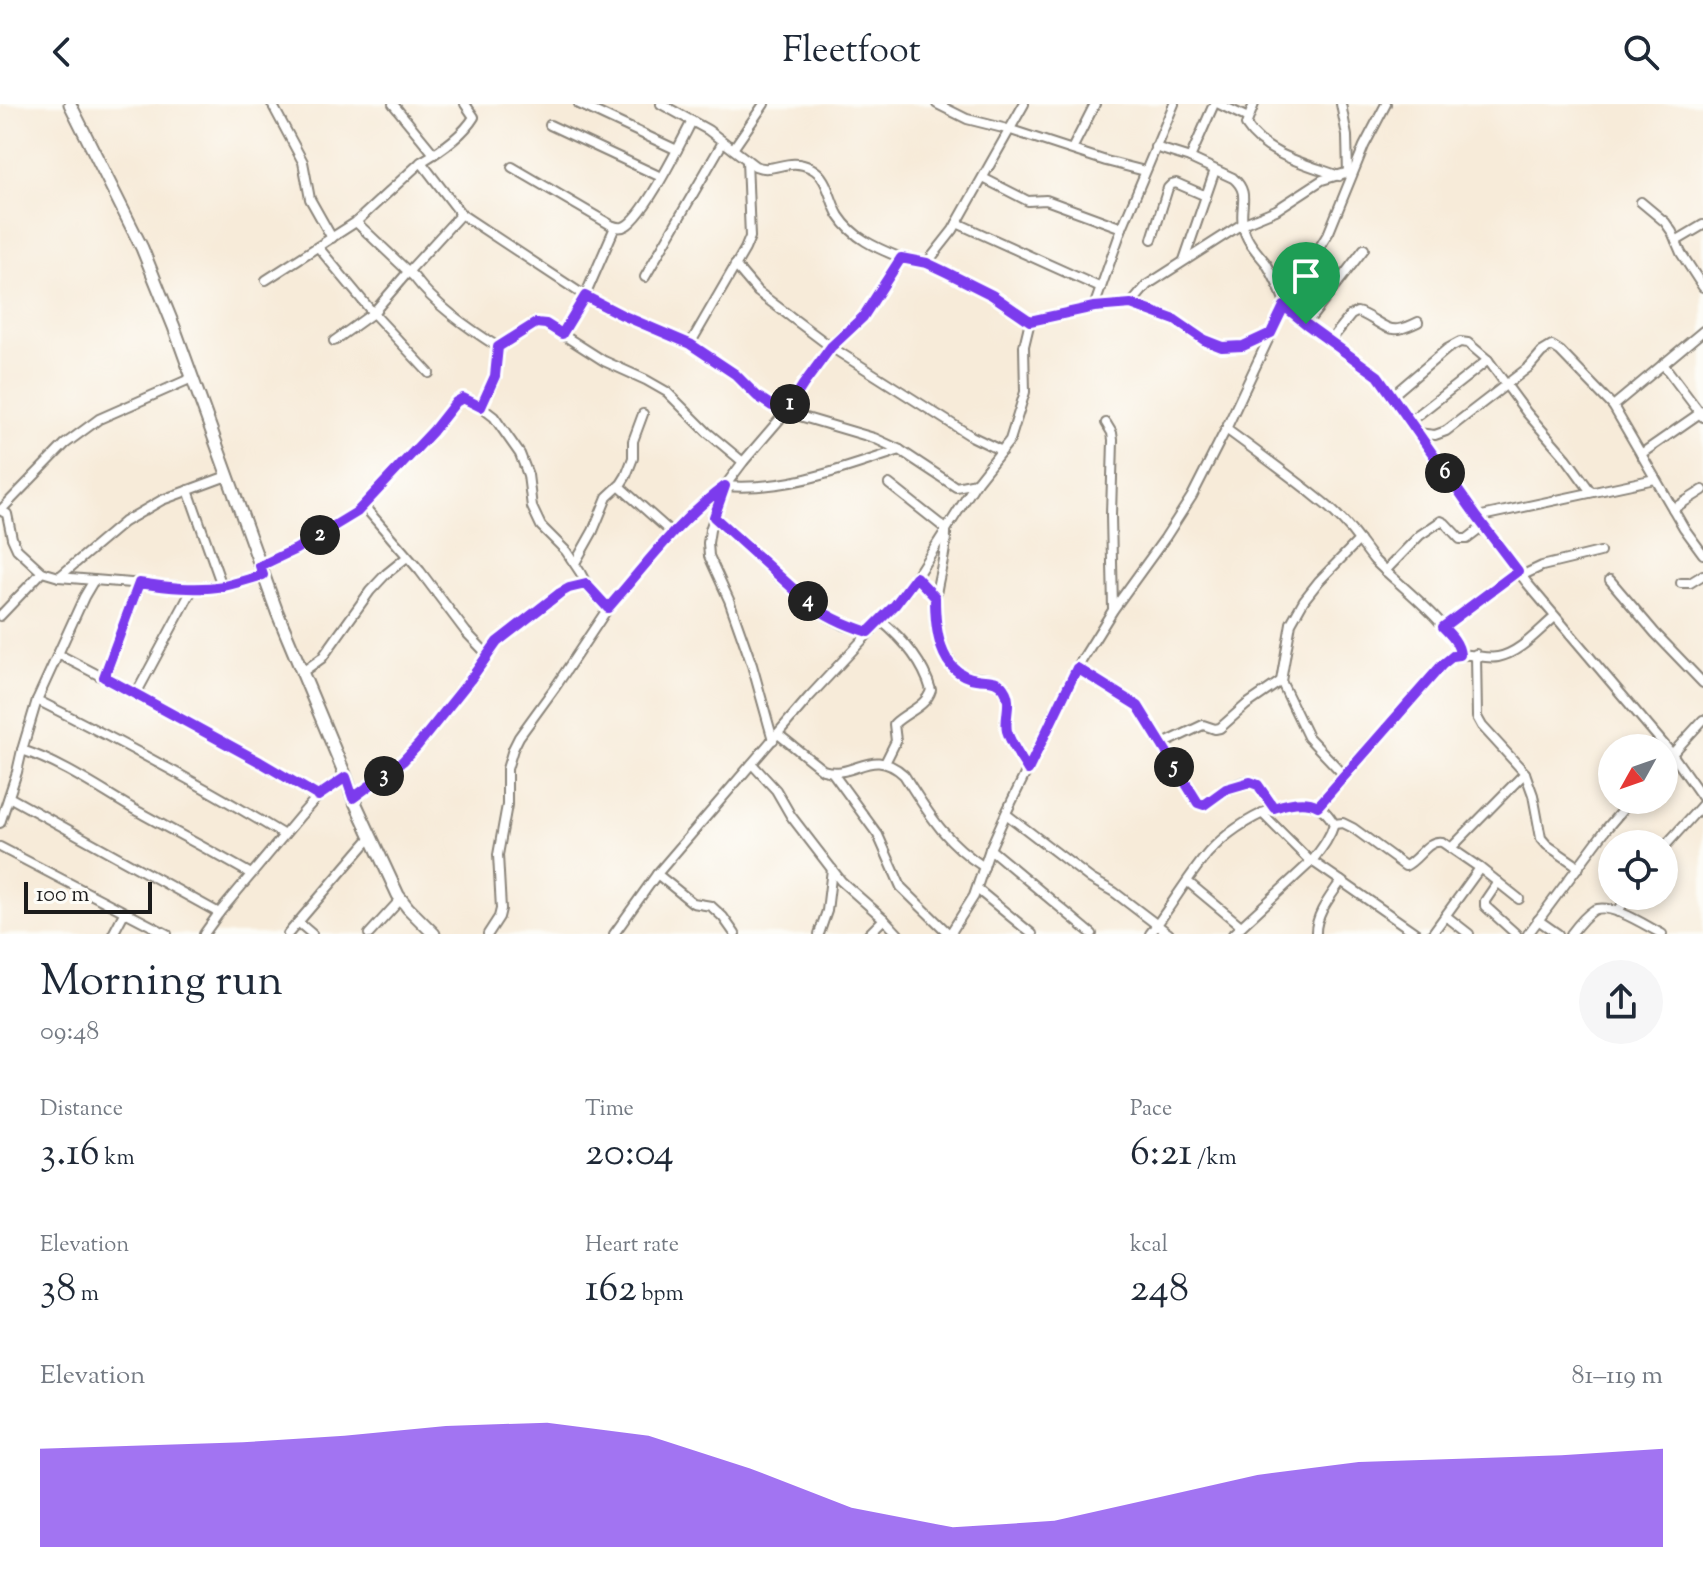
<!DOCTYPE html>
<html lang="en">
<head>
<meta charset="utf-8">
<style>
  :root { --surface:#fff; --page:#f6f6f7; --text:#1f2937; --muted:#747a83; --accent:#7c3aed }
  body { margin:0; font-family:"Sorts Mill Goudy",serif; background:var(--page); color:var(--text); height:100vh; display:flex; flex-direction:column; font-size:30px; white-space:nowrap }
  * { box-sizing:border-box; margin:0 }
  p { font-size:26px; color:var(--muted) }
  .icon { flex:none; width:44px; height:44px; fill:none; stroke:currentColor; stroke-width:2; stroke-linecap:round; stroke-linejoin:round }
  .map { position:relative; height:830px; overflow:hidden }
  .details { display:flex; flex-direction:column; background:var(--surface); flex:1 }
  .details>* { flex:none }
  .needle { width:52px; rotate:230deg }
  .buttons { position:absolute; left:1598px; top:630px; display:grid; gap:16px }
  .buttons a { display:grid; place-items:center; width:80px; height:80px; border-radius:50%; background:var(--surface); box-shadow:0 4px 12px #0003; font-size:40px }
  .scale { position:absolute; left:24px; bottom:20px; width:128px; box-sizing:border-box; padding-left:8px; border:4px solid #1c1c1c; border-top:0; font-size:22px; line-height:28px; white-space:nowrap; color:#1c1c1c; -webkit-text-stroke:6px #fdfcf7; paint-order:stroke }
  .pin { position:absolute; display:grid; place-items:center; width:68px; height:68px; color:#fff; margin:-82px -34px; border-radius:50% 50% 50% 0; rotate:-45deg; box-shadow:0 0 8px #0007 }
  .pin .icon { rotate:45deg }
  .km { position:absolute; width:40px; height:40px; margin:-20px; border-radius:50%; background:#222; color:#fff; font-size:22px; line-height:40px; text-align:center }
  .round { display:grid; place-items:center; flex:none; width:84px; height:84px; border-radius:42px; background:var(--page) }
  .overview { display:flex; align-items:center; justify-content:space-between; height:136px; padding:0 40px }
  h1 { font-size:44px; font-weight:600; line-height:60px }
  .figures { display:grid; grid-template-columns:repeat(3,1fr); gap:12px; height:136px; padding:8px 40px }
  .figures div { display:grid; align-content:center }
  .figures b { font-size:40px; font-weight:600 }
  .figures small { font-size:22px; font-weight:400 }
  .figures p { font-size:22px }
  .chart { height:224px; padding:16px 40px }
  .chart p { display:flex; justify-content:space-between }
  .chart svg { width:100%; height:144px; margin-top:8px; fill:var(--accent); opacity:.7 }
  header { display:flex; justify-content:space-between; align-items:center; height:104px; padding:0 40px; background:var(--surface); font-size:36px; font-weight:600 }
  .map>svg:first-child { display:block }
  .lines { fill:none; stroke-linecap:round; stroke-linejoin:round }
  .minor-casing { stroke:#8a847a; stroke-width:12 }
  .tertiary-casing { stroke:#8a847a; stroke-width:15 }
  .minor { stroke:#fff; stroke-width:8 }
  .tertiary { stroke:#fff; stroke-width:11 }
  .route-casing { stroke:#fff; stroke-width:16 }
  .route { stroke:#7c3aed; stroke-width:10 }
</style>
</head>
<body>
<header><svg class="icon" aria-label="back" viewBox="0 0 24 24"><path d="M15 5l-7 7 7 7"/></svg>Fleetfoot<svg class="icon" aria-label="search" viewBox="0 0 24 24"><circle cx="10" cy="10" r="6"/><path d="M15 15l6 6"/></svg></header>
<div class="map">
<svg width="1703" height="830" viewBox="0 0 1703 830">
  <rect width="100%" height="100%" fill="#fdfcf7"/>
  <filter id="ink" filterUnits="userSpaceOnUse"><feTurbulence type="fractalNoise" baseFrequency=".0125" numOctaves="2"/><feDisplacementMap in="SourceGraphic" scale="16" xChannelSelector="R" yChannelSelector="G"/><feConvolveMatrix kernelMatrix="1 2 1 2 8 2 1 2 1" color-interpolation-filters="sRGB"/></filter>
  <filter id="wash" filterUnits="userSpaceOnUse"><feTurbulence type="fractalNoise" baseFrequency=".006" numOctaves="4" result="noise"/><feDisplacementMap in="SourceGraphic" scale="32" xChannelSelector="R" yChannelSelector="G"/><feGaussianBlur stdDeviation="1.8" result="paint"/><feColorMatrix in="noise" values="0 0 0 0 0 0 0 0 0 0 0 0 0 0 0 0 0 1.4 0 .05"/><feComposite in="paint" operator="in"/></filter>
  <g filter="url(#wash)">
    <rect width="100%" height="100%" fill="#f7ebd9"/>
  </g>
  <g filter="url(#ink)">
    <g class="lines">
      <g class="minor-casing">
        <g id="minor">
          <path d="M 272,0 L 303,58 L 310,95 L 332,134"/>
          <path d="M 393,0 L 434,50"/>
          <path d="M 579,0 L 677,46"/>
          <path d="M 661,0 L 708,26 L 755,62 C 774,70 788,52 811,64 C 829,73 829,96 839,112 C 854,135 877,144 901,154"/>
          <path d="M 937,0 L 967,15 L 1011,26 L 1106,57 L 1145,67"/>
          <path d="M 1219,0 L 1248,14"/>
          <path d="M 1254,0 L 1246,21 C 1265,51 1307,60 1339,72"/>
          <path d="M 1341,0 L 1347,32 L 1348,70"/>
          <path d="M 550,21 L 661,73"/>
          <path d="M 1155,43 L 1190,54 L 1233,74 C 1251,89 1239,102 1243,121 C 1245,136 1257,148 1266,159 C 1274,172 1280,185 1285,199"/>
          <path d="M 733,45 L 764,0"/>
          <path d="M 1072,45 L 1095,0"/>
          <path d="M 1190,54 L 1214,0"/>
          <path d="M 421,58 C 440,47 463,31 474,13 L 465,0"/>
          <path d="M 512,63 L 611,121 C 616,123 618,124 623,123 C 643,117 681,38 692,17"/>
          <path d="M 983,74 L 1028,97 L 1046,96 L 1122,124"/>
          <path d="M 1641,98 L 1665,118 L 1672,128 L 1681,149 L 1703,183"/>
          <path d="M 356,118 L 414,173 C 435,201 468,224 498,243 L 536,219 L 546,220 L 604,257 L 646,276 L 667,288 L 707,328 L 743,358"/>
          <path d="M 957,119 L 1101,184"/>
          <path d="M 1152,135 L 1168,84 L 1172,80 L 1176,79 L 1206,92"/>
          <path d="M 1676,137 L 1703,121"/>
          <path d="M 318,143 L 373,209 L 429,269"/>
          <path d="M 1184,156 L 1215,66"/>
          <path d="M 927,159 L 953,126 L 1024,0"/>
          <path d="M 735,161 L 758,188 L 831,243 L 971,332 L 1002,347"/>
          <path d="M 645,173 L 723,38"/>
          <path d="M 266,176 L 356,118 L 421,58 L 461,110 L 585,192 L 622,211 L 690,240 L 735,270 L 757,292 L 772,302 L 786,308 L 803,281 L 831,243 L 863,213 L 901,154 L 927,159 L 946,168 L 992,191 L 1030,217 L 1094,203 L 1131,200 L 1175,216 L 1204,236 L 1222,243 L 1243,242 L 1271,229"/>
          <path d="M 1131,200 L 1147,181 L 1242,120 L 1276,106 L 1322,76 L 1349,68"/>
          <path d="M 1284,202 L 1306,220 L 1378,272 L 1477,413 L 1527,479 L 1672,650 L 1703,694"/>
          <path d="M 1094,203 L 1122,124 L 1174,0"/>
          <path d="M 1306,220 L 1364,145"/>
          <path d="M 562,230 L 585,192 L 615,123"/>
          <path d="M 334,237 L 373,209 L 408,168 L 461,110"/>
          <path d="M 1330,237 L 1351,211 L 1357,208 C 1371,211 1385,228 1399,225 C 1405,224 1412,221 1418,218"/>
          <path d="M 690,240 L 745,145 L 750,133 L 747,56"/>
          <path d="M 498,243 L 495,272 L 481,303 L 494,313 L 520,350 L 528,371 L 532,403 L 541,422 L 566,447 L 580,468 L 589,485 L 608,504"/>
          <path d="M 1663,260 L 1703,313"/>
          <path d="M 1393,291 L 1447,245 L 1460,238 L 1468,239 L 1488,256 L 1527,309 L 1567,355 L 1591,388"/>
          <path d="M 1613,302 L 1641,350"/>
          <path d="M 1703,307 L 1641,350 L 1684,424 L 1703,450"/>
          <path d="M 1409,318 L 1488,256"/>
          <path d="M 1106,319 L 1112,329 L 1113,336 L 1111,411 L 1113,505"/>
          <path d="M 1226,325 C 1256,347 1286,369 1315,392 C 1328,402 1341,414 1351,426 C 1359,436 1366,446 1374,456 C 1394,477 1457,524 1460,551"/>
          <path d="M 1417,329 L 1435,331 L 1446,327 L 1529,263 L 1542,248 L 1552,242 L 1560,247 L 1613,302 L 1703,227"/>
          <path d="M 889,380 L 946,425 C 947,450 939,468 936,491 C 932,519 938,552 961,569 C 975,578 997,570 1005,586 C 1012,598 1005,610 1006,622 C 1009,638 1020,653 1028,666"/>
          <path d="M 619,382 L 672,429"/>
          <path d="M 188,386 L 222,482"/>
          <path d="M 363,401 L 420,467 L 466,528 L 487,550"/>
          <path d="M 1673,405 L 1703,386"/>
          <path d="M 0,406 L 7,410 L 12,434 L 17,445 L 42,468 L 59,473 L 94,476"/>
          <path d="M 1,406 L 65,340 L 99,315 L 192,274"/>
          <path d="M 714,413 L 782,476 L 822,509 L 844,521 L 868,528"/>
          <path d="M 1477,413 L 1655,375"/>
          <path d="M 575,459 L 593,427 L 607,393 L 621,380 L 626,372 L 633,354 L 633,337 L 643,310"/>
          <path d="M 260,462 L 296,445 L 357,408 L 433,327 L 456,298 L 463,294 L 481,303"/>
          <path d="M 1385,467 L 1420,431 L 1441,417 L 1445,419 L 1460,435 L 1467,435 L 1484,422"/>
          <path d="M 1521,472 L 1542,462 L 1600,448"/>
          <path d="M 59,473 L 124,418 L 162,396 L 227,372"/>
          <path d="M 916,473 L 935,493"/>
          <path d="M 1610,476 L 1655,529 L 1703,579"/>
          <path d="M 1681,479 L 1690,479 L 1703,471"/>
          <path d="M 0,512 L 42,468"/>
          <path d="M 880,516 C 902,534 923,558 931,586 C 926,603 906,608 894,620 L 896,637 L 885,659"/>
          <path d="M 1443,523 L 1518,467"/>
          <path d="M 58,550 L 179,613 L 318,692"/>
          <path d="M 1476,550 L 1477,613 L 1482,622 L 1525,669 L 1533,691 L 1541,734 L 1547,741 L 1579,763"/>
          <path d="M 1077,564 L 1138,602 L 1198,699 L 1204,701 C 1217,695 1243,668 1258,681 C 1264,687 1269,697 1274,704 C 1299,695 1320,694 1334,720 C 1330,734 1321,745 1312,757 L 1341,777 C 1331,792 1315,811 1316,830"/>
          <path d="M 301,569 L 322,554 L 370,487 L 386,470 L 407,453"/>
          <path d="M 104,573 L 139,479"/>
          <path d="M 136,590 L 193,484"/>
          <path d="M 37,596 C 121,638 204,682 284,731"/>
          <path d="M 778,630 L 823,666 C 855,676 871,641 904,671 C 929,710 944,737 984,763"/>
          <path d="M 773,636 L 752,561 L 729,496 L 709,452 L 708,439 L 710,426 L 725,382 L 743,358 L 786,308 L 874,334 L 900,346 L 956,383 L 976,379"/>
          <path d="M 1161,641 L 1203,621 L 1215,625 L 1220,624 L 1246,601 L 1281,577"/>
          <path d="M 22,646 C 64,660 99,685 137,707 C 175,728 213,748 251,770"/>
          <path d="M 752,660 L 776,686 L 791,712 L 841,777 L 884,815"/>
          <path d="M 1664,662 L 1672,650 L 1703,616"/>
          <path d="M 832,668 L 878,731 L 901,783 L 949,830"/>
          <path d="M 1344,671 L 1308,633 L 1281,577 L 1291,519 L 1304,496 L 1319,477 L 1359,436"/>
          <path d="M 9,693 L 219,809"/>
          <path d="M 353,694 L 403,657 L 418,641 L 470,576 L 497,538 L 560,489 L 569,484 L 586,480"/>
          <path d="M 1318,702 L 1448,555 C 1464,545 1481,556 1498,553 C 1520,549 1539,526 1555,513"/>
          <path d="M 1262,709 L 1311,758"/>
          <path d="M 1006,710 L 1091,775 L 1114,788 L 1169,830"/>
          <path d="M 0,719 L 17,668 L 22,646 L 37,596 L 84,493 L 94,476 L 193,484 L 222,482 L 263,471"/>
          <path d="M 1334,720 L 1343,719 L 1353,724 L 1405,762 C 1419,756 1427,735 1442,738 L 1480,764 L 1519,795"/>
          <path d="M 0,743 L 167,830"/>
          <path d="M 1664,743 L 1703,700"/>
          <path d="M 1451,744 L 1525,669"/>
          <path d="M 990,745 L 1092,830"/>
          <path d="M 657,770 L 693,799 L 711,802 L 723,813 L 735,830"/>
          <path d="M 1341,777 L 1417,830"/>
          <path d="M 1188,778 L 1241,822"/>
          <path d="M 1498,778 L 1485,797 L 1485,802 L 1516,830"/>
          <path d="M 977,785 L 1032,830"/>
          <path d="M 1618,808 L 1627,792"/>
          <path d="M 1446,812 L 1469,830"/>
          <path d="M 1538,816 L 1558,830"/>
          <path d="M 298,818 L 312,830"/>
          <path d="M 113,830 L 124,809"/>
          <path d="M 204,830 L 219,809 L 301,711 L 318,692 L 346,673"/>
          <path d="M 288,830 L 371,733"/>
          <path d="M 369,830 L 401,795"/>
          <path d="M 488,830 L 499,813 L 501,805 L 498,751 L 507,701 L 507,665 L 513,645 L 519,633 L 556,582 L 608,504 L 672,429 L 712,391 L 725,382 C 785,387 843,365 900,346"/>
          <path d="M 614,830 L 657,770 L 809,593 L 895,501 L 916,473 L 976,379 L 1010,336 L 1025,288 L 1024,242 L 1030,217"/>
          <path d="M 819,830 L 827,807 L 832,765"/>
          <path d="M 869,830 L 884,815 L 898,830"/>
          <path d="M 950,830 L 974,792 L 990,745 L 1007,707 L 1077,564 L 1113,506 L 1165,434 L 1192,392 L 1226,325 L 1284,202 L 1329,128 L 1364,42 L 1386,0"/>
          <path d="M 1150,830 C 1170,804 1187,774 1208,749 C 1226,729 1250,714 1274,704"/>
          <path d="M 1233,830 L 1312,757"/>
          <path d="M 1432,830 L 1480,764"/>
          <path d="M 1528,830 L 1607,724 L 1631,696"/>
          <path d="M 1571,830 C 1577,822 1586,811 1594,806 C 1611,798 1646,822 1662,830"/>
        </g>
      </g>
      <g class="tertiary-casing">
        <path id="tertiary" d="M 70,0 L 142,144 L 174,223 L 277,508 L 346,673 L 353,694 L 398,791 L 408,804 L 434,830"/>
      </g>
      <use href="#minor" class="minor"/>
      <use href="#tertiary" class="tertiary"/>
    </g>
  </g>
  <g class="lines" filter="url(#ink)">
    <g class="route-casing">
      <path id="route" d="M 901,154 L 927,159 L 946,168 L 992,191 L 1030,217 L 1094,203 L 1131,200 L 1175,216 L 1204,236 L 1222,243 L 1243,242 L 1271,229 L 1284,202 L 1306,220 L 1378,272 L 1477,413 L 1518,467 L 1443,523 C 1451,531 1459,539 1460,551 L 1453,552 L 1442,561 L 1318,702 C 1305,695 1288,699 1274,704 L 1258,681 L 1250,678 L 1226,685 L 1204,701 L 1198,699 L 1138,602 L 1077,564 L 1028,666 C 1021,654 1011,641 1007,627 C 1004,613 1013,598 1004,585 C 997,574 987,577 976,575 C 938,569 935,523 935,493 L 916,473 L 895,501 L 868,528 C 846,521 827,513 808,498 L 714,413 L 725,382 C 679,415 645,462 608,504 L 586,480 L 569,484 L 560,489 L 497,538 L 470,576 L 418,641 L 403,657 L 353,694 L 346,673 L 318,692 L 260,658 L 104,573 L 139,479 C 166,483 196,487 224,482 C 237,479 250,475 263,471 L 260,462 L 296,445 L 357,408 L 433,327 L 456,298 L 463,294 L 481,303 L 495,272 L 498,243 L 536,219 L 546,220 L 562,230 L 585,192 L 622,211 L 690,240 L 735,270 L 757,292 L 772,302 L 786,308 L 803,281 L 831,243 L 863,213 Z"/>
    </g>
    <use href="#route" class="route"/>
  </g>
</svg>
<div class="buttons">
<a><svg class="needle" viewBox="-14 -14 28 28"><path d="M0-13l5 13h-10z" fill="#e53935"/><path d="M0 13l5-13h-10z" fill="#747a83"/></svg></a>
<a><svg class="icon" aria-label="locate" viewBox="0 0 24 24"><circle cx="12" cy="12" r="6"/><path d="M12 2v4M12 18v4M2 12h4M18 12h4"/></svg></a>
</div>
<div class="scale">100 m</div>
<div class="pin" style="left:1306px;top:220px;background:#1e9e55"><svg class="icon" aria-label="arrive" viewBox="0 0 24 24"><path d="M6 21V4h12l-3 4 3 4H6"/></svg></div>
<b class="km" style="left:790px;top:300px">1</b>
<b class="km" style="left:320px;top:431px">2</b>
<b class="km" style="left:384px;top:672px">3</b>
<b class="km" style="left:808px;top:497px">4</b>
<b class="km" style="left:1174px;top:663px">5</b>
<b class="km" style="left:1445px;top:369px">6</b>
</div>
<section class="details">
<div class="overview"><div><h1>Morning run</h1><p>09:48</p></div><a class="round"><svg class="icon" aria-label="share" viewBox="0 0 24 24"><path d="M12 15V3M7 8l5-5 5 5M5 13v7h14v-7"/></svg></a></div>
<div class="figures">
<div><p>Distance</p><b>3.16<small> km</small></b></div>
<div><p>Time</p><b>20:04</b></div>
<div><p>Pace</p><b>6:21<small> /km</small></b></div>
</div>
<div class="figures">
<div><p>Elevation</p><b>38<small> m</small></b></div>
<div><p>Heart rate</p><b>162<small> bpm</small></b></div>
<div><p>kcal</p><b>248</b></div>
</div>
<div class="chart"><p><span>Elevation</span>81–119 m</p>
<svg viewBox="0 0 160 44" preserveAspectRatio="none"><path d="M0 44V14L10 13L20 12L30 10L40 7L50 6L60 10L70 20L80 32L90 38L100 36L110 29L120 22L130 18L140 17L150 16L160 14V44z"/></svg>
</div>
</section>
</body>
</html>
